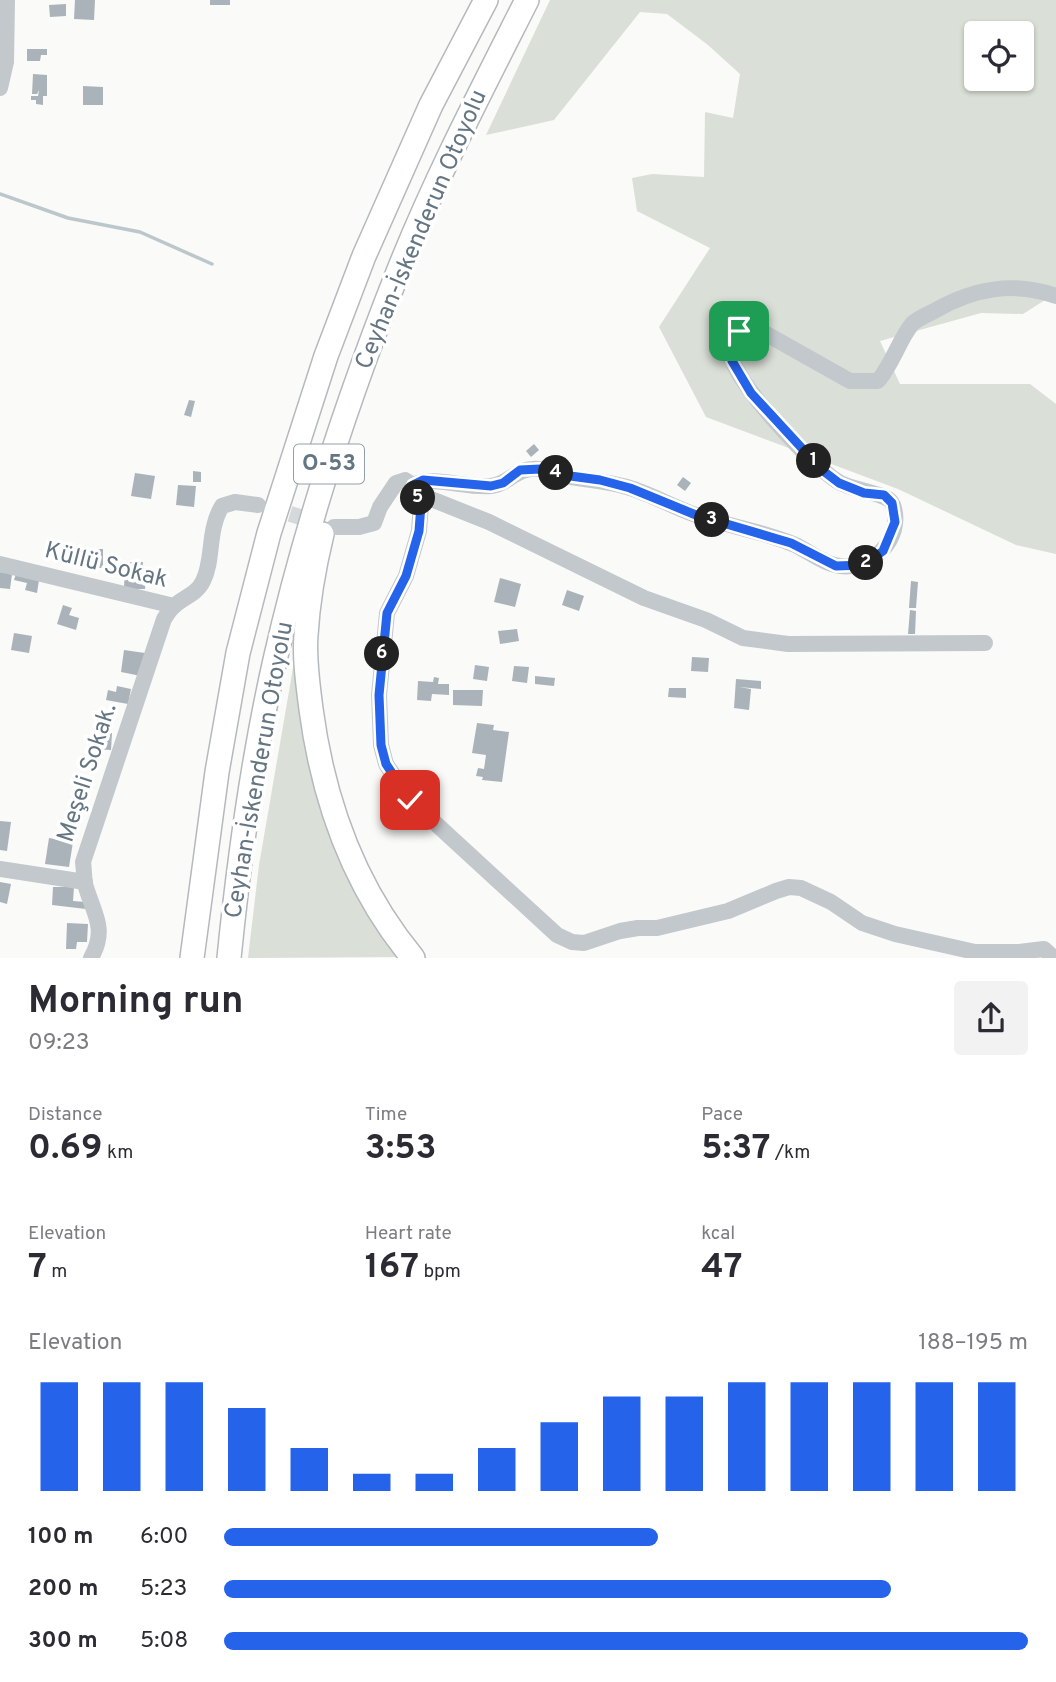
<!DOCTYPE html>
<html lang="en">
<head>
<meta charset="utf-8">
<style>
  :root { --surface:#fff; --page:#f2f2f3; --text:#2b2b33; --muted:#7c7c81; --accent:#2563eb }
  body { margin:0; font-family:Overpass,sans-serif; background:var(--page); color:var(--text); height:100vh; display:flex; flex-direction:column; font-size:26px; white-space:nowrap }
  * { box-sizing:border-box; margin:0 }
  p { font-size:23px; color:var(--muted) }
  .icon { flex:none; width:38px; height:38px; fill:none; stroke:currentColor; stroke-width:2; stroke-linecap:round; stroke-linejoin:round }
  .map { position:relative; height:958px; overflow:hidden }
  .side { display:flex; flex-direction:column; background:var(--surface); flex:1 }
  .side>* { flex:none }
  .tools { position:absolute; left:964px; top:21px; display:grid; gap:14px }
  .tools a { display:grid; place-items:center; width:70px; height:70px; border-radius:7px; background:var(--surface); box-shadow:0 2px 5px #0004; font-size:35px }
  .pin { position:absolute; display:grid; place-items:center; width:60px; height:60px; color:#fff; margin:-30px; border-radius:14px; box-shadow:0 4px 10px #0006 }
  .km { position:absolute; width:35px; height:35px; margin:-18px; border-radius:50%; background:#222; color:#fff; font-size:19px; line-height:35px; text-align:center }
  .round { display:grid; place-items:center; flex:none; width:74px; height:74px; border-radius:7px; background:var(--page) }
  .summary { display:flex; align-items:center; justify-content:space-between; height:119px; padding:0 28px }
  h1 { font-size:38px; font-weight:700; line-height:52px }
  .metrics { display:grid; grid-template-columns:repeat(3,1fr); gap:10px; height:119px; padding:7px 28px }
  .metrics div { display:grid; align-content:center }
  .metrics b { font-size:35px; font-weight:700 }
  .metrics small { font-size:19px; font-weight:400 }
  .metrics p { font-size:19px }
  .chart { height:196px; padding:14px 28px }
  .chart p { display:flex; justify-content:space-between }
  .chart svg { width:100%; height:126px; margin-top:7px; stroke:var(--accent); stroke-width:6 }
  ul { padding:0 28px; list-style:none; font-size:23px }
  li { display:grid; grid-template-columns:112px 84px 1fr; align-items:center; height:52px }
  li i { height:18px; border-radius:9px; background:var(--accent) }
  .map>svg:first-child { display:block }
  .green { fill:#dadfd7; fill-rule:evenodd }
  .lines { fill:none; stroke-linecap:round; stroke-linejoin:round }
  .stream { stroke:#bbc7cb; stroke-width:3.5 }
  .building { fill:#aab3b9 }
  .minor-tunnel { stroke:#d5d9db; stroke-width:16; stroke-dasharray:16 8; stroke-linecap:butt }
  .highway-casing { stroke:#b4b9bd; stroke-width:26 }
  .minor { stroke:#c3c8cc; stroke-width:16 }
  .highway { stroke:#fff; stroke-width:23 }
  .route-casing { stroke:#fff; stroke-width:14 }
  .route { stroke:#2563eb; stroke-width:9 }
  .labels { text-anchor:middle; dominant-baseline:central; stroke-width:7; stroke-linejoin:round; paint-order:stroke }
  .shield { fill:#fff; stroke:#939fa8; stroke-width:2 }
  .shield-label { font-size:23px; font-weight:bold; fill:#657683 }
  .street-label { font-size:24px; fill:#657683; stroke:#fff }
</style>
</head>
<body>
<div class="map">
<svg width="1056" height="958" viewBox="0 0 1056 958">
  <rect width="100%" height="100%" fill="#fafaf8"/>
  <g class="green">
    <path d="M 550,0 L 1056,0 L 1056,293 L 1023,314 L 981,313 L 880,341 L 900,384 L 1030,384 L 1056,404 L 1056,554 L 1016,545 L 898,489 L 706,417 L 659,327 L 710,248 L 637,211 L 632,178 L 652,174 L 704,177 L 705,112 L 733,118 L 740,74 L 708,45 L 667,14 L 640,12 L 554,120 L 486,135 ZM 976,33 L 1022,33 L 1022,79 L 976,79 Z"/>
    <path d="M 297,645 L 305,729 L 402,957 L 248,958 L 259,865 Z"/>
  </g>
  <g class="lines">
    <path class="stream" d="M 0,194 L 68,218 L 140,232 L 212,264"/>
  </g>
  <g class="building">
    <path d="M 75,0 L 95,0 L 94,20 L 74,19 Z"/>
    <rect x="210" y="0" width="20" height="5"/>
    <path d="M 66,4 L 66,16 L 50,17 L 49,5 Z"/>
    <path d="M 27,49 L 47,49 L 47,55 L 41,55 L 40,61 L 27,61 Z"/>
    <path d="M 33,74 L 47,75 L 47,96 L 43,96 L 43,105 L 36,104 L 36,100 L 31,100 L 31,96 L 38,96 L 39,90 L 37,94 L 32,94 Z"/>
    <path d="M 83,86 L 103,87 L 103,105 L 83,105 Z"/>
    <path d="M 189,400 L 195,401 L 191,417 L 184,415 Z"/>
    <path d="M 534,444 L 539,450 L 531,457 L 526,451 Z"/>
    <path d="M 193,471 L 201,472 L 201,482 L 193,482 Z"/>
    <path d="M 135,473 L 155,476 L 151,499 L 131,496 Z"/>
    <path d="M 683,477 L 691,483 L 685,491 L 677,485 Z"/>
    <path d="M 178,485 L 196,486 L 194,507 L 176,505 Z"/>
    <path d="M 79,549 L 103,549 L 103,568 L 78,567 Z"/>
    <path d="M 125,562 L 143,562 L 142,571 L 146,571 L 145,589 L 124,589 Z"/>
    <path d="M 0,572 L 12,574 L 10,589 L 0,588 Z"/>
    <path d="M 16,574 L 39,580 L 37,593 L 25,590 L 27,583 L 14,580 Z"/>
    <path d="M 500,578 L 521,584 L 515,607 L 494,602 Z"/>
    <path d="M 911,581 L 918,582 L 916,608 L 909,608 Z"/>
    <path d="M 567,590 L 584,596 L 579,611 L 562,605 Z"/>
    <path d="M 63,605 L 72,608 L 69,615 L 79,618 L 76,630 L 57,624 Z"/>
    <path d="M 910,610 L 916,611 L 915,634 L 908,634 Z"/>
    <path d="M 517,629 L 519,641 L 500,644 L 498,631 Z"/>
    <path d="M 14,633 L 32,636 L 29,653 L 11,650 Z"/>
    <path d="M 124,650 L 145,653 L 141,676 L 121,672 Z"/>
    <path d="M 692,657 L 709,658 L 708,672 L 691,671 Z"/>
    <path d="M 475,665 L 489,667 L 487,681 L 473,679 Z"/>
    <path d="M 514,666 L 529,667 L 527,683 L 512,681 Z"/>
    <path d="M 535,676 L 555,678 L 554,686 L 535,684 Z"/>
    <path d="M 434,677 L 439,678 L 438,684 L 449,684 L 449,695 L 432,694 L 431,701 L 417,700 L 418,681 L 433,682 Z"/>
    <path d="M 736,679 L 761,681 L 761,689 L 739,687 L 751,689 L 749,710 L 734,708 Z"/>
    <path d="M 117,686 L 131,689 L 128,704 L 106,700 L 108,690 L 116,692 Z"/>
    <path d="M 669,688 L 686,688 L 686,698 L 668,697 Z"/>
    <path d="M 453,690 L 483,690 L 482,706 L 453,705 Z"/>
    <path d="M 477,723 L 494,725 L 493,730 L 509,732 L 502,782 L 482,780 L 483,777 L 476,776 L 478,768 L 484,769 L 486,755 L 472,753 Z"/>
    <path d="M 94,732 L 112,733 L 111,750 L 93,749 Z"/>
    <path d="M 0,821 L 11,822 L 7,851 L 0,850 Z"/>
    <path d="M 49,838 L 73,842 L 69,867 L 45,864 Z"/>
    <path d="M 0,882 L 11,884 L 7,904 L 0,902 Z"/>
    <path d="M 53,887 L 74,887 L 73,901 L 86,902 L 86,909 L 52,905 Z"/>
    <path d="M 67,923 L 88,924 L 87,942 L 77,942 L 76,949 L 66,949 Z"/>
  </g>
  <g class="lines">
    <path class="minor-tunnel" d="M 267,507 L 320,523"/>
    <g class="highway-casing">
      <g id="highway">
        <path d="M 322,534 C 314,567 308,601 306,635 C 304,659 308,685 311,709 C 323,799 354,887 413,958"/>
        <path d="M 192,958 L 217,772 L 238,653 L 269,533 L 326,356 L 364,256 L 431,105 L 486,0"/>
        <path d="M 229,958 C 239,858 253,757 275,660 C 305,528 348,398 398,272 C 435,179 482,89 527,0"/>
      </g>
    </g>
    <g class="minor">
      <path d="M 0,88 L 6,62 L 7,0"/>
      <path d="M 413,485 C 434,475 467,489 491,486 C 510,484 515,467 539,469 C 548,469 556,474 565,476 C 586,480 606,481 627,487 C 651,494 673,507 696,515 C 727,526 762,531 793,544 C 807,550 821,562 835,565 C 869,574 905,539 893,505 C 889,492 851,491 837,481 C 810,463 745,392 733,362 C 730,356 730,348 729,341 L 739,331 L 761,331 L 850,381 L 878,381 C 893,363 899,340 912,324 C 918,318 929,314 936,310 C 975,288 1014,281 1056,296"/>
      <path d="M 416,493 L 489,522 L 644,598 L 706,620 L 743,638 L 788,644 L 985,643"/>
      <path d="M 334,527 L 359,527 L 374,523 L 380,507 L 396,483 L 405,480 L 413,485 L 421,504 L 419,531 L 406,576 L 387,613 L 379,695 L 381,745 L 386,764 L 410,800 L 557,935 L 572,942 L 584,943 L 620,931 L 638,928 L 657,928 L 728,911 L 776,891 L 789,887 L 801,888 L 831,902 L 862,923 L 895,934 L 975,952 L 1019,952 L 1044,949 L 1054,958"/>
      <path d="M 0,564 L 174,606"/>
      <path d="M 0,869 L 85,882"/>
      <path d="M 91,958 C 108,928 93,913 85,884 C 84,877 84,869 83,862 L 164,619 C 167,615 170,609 174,606 C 184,597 197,594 203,581 C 214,560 207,531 222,506 L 235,502 L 258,505"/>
    </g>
    <use href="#highway" class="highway"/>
  </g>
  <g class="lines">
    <g class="route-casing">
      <path id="route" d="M 410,800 L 386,764 L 381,745 L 379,695 L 387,613 L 406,576 L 419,531 L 421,505 L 413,485 L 423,480 L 491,486 L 503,483 L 520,470 L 540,469 L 563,475 L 600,480 L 630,488 L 696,515 L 791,543 L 836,566 L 864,565 L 883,551 L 895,522 L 892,503 L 884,495 L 864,493 L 839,483 L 822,470 L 751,393 L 732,361 L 729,341 L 739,331"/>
    </g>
    <use href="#route" class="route"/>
  </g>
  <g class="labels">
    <rect class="shield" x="294" y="444.5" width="70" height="39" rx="5"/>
    <g class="shield-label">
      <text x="329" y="464">O-53</text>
    </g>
    <g class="street-label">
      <text transform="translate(422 230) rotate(-67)">Ceyhan-İskenderun Otoyolu</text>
      <text transform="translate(106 566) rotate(14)">Küllü Sokak</text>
      <text transform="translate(260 770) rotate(-80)">Ceyhan-İskenderun Otoyolu</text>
      <text transform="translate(88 773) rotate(-72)">Meşeli Sokak.</text>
    </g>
  </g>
</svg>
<div class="tools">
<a><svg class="icon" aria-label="locate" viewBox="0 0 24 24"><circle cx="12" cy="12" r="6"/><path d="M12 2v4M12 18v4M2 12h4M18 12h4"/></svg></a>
</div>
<div class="pin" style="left:739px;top:331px;background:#1e9e55"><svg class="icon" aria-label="arrive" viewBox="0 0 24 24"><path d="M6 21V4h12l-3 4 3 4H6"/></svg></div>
<div class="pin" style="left:410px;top:800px;background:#d93025"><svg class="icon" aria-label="check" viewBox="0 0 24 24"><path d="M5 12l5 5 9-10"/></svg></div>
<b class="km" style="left:814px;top:461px">1</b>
<b class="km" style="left:866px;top:563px">2</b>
<b class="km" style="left:712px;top:520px">3</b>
<b class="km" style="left:556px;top:473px">4</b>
<b class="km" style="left:418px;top:498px">5</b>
<b class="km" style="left:382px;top:654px">6</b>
</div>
<section class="side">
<div class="summary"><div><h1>Morning run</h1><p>09:23</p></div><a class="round"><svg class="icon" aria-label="share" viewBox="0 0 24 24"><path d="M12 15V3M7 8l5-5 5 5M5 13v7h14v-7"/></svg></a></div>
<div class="metrics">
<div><p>Distance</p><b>0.69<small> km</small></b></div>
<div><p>Time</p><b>3:53</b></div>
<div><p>Pace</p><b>5:37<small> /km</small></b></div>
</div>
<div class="metrics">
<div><p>Elevation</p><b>7<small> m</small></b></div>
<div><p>Heart rate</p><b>167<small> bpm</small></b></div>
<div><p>kcal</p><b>47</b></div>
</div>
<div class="chart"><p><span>Elevation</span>188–195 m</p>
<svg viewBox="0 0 160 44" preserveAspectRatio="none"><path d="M5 44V6M15 44V6M25 44V6M35 44V15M45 44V29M55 44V38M65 44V38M75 44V29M85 44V20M95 44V11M105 44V11M115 44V6M125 44V6M135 44V6M145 44V6M155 44V6"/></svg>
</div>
<ul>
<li><b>100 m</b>6:00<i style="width:54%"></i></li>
<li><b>200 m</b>5:23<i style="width:83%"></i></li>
<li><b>300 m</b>5:08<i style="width:100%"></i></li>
</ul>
</section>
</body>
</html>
